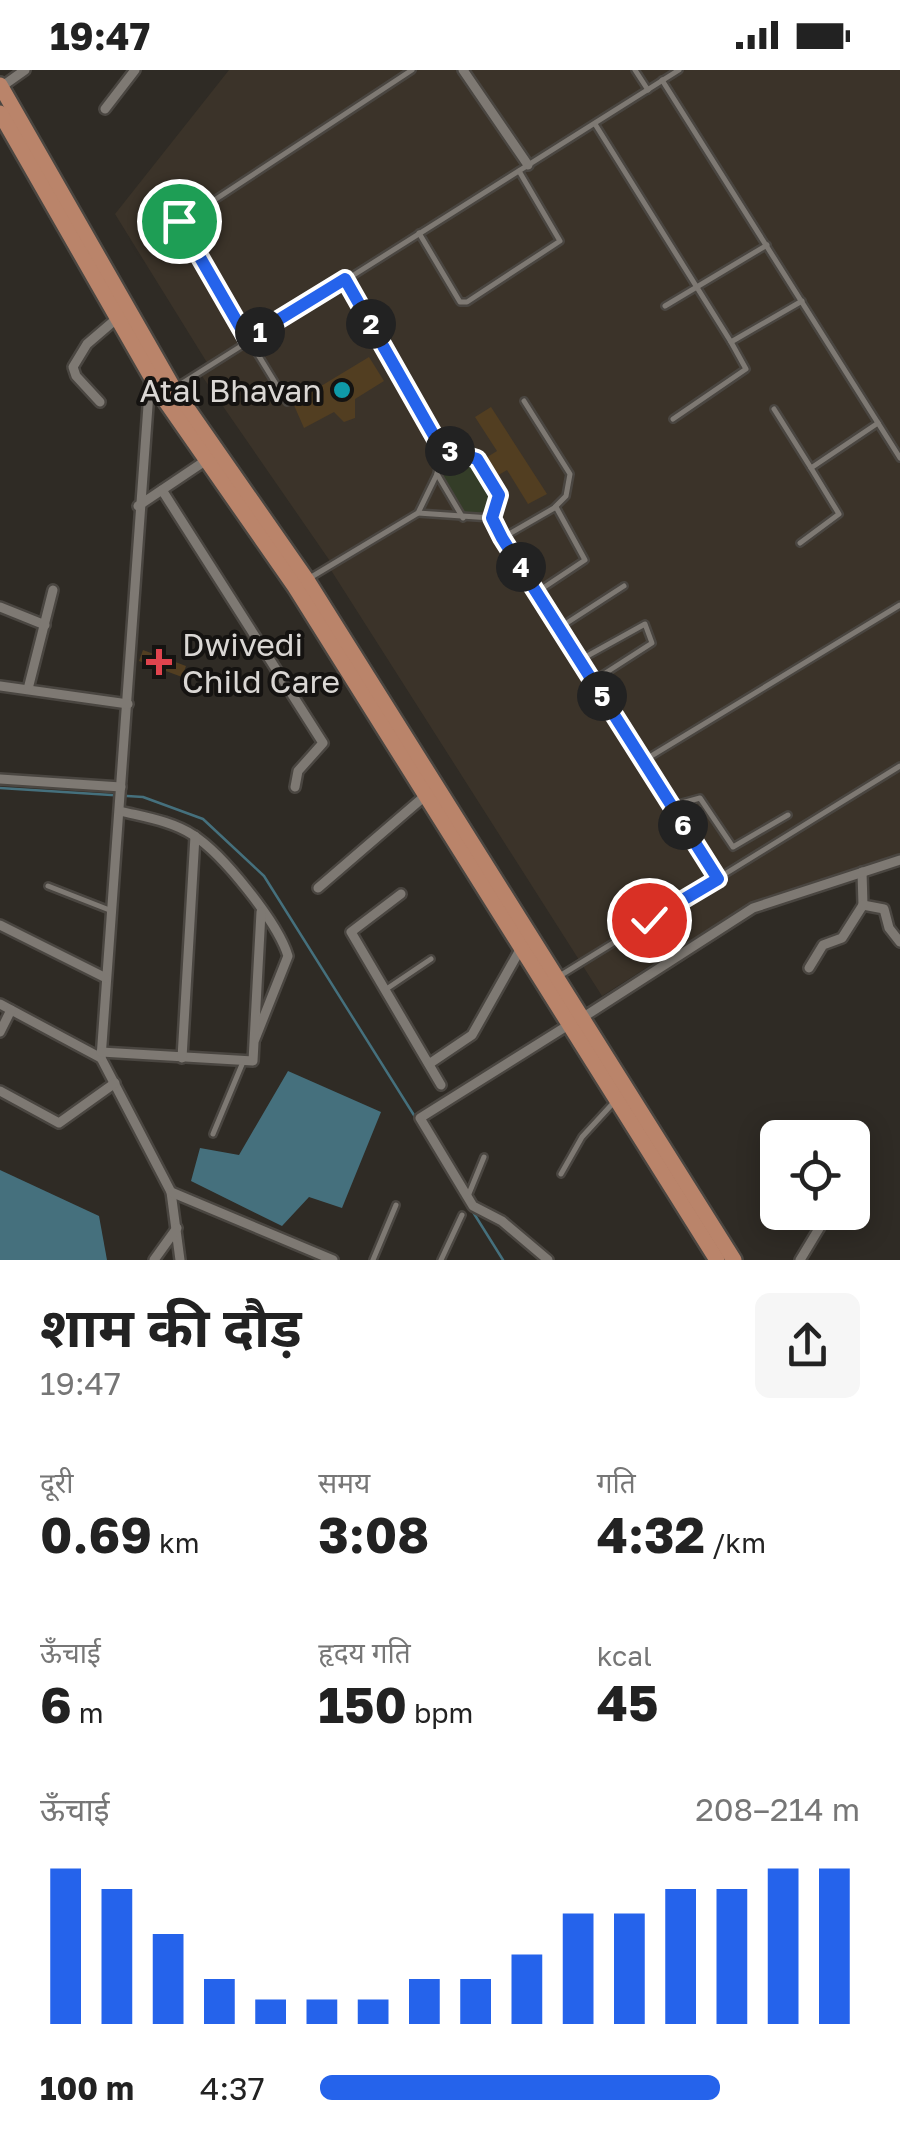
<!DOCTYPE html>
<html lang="hi">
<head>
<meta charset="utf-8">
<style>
  :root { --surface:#fff; --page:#f6f6f6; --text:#222; --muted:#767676; --accent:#2563eb }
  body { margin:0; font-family:"Golos Text","Noto Sans Devanagari",sans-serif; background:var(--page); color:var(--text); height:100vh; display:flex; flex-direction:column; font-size:38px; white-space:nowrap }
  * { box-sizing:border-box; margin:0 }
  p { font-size:32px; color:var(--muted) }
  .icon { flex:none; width:55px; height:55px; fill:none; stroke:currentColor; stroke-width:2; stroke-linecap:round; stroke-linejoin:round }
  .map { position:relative; height:1190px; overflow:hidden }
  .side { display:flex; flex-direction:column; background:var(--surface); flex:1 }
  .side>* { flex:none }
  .buttons { position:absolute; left:760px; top:1050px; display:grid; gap:20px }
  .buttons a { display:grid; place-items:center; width:110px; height:110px; border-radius:15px; background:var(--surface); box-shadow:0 5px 25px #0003; font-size:50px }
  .pin { position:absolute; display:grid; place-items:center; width:85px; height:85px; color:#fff; margin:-42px; border:5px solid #fff; border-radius:50%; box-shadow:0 2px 10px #0007 }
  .km { position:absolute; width:50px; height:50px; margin:-25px; border-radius:50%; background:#222; color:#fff; font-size:28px; line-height:50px; text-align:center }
  .round { display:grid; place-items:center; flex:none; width:105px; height:105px; border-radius:15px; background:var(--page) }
  .head { display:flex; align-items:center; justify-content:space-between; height:170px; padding:0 40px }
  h1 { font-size:55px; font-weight:700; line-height:75px }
  .stats { display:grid; grid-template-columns:repeat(3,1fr); gap:15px; height:170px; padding:10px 40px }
  .stats div { display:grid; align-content:center }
  .stats b { font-size:50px; font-weight:700 }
  .stats small { font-size:28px; font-weight:400 }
  .stats p { font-size:28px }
  .chart { height:280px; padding:20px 40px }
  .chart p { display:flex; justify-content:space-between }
  .chart svg { width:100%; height:180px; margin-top:10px; stroke:var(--accent); stroke-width:6 }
  ul { padding:0 40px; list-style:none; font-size:32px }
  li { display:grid; grid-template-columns:160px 120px 1fr; align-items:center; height:75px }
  li i { height:25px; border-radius:12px; background:var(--accent) }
  .status { display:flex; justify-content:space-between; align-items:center; height:70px; padding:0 50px; background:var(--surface); direction:ltr }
  .status svg { height:28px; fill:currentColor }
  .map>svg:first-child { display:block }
  .built { fill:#3b3329 }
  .green { fill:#343d28 }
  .water { fill:#45707d }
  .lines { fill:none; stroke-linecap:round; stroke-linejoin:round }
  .stream { stroke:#45707d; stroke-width:2.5 }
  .building { fill:#523e21 }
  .service-casing { stroke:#4a4641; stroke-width:10 }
  .minor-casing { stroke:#4a4641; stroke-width:14 }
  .trunk-casing { stroke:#4a4641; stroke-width:20 }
  .service { stroke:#7e7973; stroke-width:5 }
  .minor { stroke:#7e7973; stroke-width:9 }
  .trunk { stroke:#ba846a; stroke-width:15 }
  .route-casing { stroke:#fff; stroke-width:20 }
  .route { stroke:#2563eb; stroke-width:12 }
  .culture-dot { fill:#0f9aa8; stroke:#151311; stroke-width:4 }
  .health-dot { fill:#e0444e; stroke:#151311; stroke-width:4 }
  .labels { text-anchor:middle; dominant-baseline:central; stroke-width:8; stroke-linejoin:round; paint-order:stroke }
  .poi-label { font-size:32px; fill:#dad7d4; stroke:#151311; text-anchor:end }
</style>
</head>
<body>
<div class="status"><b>19:47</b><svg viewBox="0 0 49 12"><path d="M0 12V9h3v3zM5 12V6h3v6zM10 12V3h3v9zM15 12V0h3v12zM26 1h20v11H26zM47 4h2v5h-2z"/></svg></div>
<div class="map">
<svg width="900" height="1190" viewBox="0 0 900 1190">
  <rect width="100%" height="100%" fill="#2f2b25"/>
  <path class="built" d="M 229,0 L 900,0 L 900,797 L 878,797 L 756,841 L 658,900 L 654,893 L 602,926 L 329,497 L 332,494 L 202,306 L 211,299 L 115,144 Z"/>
  <path class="green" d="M 463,389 C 483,395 494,413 492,435 L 476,445 L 462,442 L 443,408 L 447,397 Z"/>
  <g class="water">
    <path d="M 288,1001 L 381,1042 L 342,1138 L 309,1127 L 282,1156 L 191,1111 L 200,1078 L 239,1085 Z"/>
    <path d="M 0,1100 L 99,1146 L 107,1190 L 0,1190 Z"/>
  </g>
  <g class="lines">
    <g class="stream">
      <path d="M 0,718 L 143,727 L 203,749 L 264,806 L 417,1050"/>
      <path d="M 473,1142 L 503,1190"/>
    </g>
  </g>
  <g class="building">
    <path d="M 369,287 L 384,311 L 355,329 L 355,348 L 344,352 L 334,342 L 304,358 L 293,333 Z"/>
    <path d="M 491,337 L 547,424 L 528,434 L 507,400 L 495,407 L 484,389 L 497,381 L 475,347 Z"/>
    <path d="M 143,580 L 186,596 L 182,607 L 139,591 Z"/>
  </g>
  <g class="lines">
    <g class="service-casing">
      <g id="service">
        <path d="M 635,0 L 648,20"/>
        <path d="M 662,10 L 900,388"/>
        <path d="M 595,54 L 731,272"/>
        <path d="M 419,163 L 460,232 L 467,232 L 560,171 L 519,101"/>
        <path d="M 665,236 L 767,175"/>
        <path d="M 176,317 L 679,0"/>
        <path d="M 524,331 L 570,404 L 566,426 L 555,437"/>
        <path d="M 287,332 L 178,154 L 412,0"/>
        <path d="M 774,339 L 811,398 L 878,353"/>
        <path d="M 673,349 L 746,299 L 731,272 L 802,231"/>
        <path d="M 441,378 L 477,389 L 499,425 L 491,448"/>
        <path d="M 437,404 L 463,448"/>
        <path d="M 418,443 L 491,448"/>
        <path d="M 491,448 L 718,809"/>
        <path d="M 502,468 L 556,437 L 585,490 L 537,522"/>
        <path d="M 800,473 L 839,444 L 811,398"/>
        <path d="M 308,509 L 418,443 L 437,404 L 441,378 L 345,209"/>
        <path d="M 559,558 L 624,516"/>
        <path d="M 580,590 L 645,554 L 652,573 L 593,611"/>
        <path d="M 643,691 L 900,535"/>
        <path d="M 671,736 L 700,728 L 733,777 L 788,745"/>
        <path d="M 48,816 L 112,841"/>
        <path d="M 558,907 L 900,696"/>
        <path d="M 385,920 L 431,889"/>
        <path d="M 213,1064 L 243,992"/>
        <path d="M 561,1104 L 582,1067 L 615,1031"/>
        <path d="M 468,1126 L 484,1087"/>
        <path d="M 373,1190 L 396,1135"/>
        <path d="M 441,1190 L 462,1145"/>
      </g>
    </g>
    <g class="minor-casing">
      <g id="minor">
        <path d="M 463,0 L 528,95"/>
        <path d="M 1,17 L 25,0"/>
        <path d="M 105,39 L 135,0"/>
        <path d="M 150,308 L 101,988 L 171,1122 L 180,1190"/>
        <path d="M 100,332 L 76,306 L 73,297 L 87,274 L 115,250"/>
        <path d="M 162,420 L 323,673 L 298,701 L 295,717"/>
        <path d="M 138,436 L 205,391"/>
        <path d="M 0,537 L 45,555"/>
        <path d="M 0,616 L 128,634"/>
        <path d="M 28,619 L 53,520"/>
        <path d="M 0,709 L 121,717"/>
        <path d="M 120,741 C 144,747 172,751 193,765 C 223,784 278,853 288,886 L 255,969"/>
        <path d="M 862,802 L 863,835 L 884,839 L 889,858 L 900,872"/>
        <path d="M 318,818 L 426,725"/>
        <path d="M 401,824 L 351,862 L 441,1015"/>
        <path d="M 0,855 L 106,908"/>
        <path d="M 809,898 L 823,875 L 842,868 L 863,835"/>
        <path d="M 0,934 L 101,988"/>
        <path d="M 582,948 L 753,838 L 900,790"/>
        <path d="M 0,962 L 11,940"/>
        <path d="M 101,982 L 253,991 L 261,842"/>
        <path d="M 182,988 L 195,766"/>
        <path d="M 429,994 L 472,965 L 521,878"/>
        <path d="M 0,1021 L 59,1053 L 115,1013"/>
        <path d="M 171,1122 L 333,1190"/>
        <path d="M 154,1190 L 177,1158"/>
        <path d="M 548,1190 L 502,1151 L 473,1136 L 420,1048 L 570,954"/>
        <path d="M 800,1190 L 829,1142"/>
      </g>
    </g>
    <g class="trunk-casing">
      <g id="trunk">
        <path d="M 0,15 L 174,319 L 307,510 L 734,1190"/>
        <path d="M 0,43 L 162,326 L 295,517 L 717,1190"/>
      </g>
    </g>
    <use href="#service" class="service"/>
    <use href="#minor" class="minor"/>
    <use href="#trunk" class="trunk"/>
  </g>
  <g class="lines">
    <g class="route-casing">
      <path id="route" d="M 179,151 L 247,269 L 345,209 L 441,378 L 477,389 L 499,425 L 492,448 L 502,468 L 718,809 L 649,850"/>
    </g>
    <use href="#route" class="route"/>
  </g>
  <circle class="culture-dot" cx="342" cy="320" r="10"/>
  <path class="health-dot" d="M154 577h10v10h10v10h-10v10h-10v-10h-10v-10h10z"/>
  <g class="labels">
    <g class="poi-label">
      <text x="322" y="320">Atal Bhavan</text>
      <text x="182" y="574" text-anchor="start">Dwivedi<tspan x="182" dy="37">Child Care</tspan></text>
    </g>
  </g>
</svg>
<div class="buttons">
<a><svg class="icon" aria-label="locate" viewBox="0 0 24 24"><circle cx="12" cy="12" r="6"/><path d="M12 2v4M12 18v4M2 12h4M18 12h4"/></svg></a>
</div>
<div class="pin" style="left:179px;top:151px;background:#1e9e55"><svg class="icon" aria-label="arrive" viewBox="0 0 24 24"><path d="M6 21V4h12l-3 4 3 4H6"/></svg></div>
<div class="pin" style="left:649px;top:850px;background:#d93025"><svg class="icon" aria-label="check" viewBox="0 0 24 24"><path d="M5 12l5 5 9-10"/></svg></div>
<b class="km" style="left:260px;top:262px">1</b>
<b class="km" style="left:371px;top:254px">2</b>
<b class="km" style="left:450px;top:381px">3</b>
<b class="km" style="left:521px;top:497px">4</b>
<b class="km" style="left:602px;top:626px">5</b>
<b class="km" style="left:683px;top:755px">6</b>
</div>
<section class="side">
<div class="head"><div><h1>शाम की दौड़</h1><p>19:47</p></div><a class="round"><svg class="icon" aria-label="share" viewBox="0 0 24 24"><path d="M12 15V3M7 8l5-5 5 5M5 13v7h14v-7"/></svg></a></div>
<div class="stats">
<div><p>दूरी</p><b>0.69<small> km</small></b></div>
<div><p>समय</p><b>3:08</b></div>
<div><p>गति</p><b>4:32<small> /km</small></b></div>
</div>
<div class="stats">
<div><p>ऊँचाई</p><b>6<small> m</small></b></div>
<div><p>हृदय गति</p><b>150<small> bpm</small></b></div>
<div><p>kcal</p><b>45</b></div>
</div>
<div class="chart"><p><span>ऊँचाई</span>208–214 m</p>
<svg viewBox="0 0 160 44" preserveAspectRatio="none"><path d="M5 44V6M15 44V11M25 44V22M35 44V33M45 44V38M55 44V38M65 44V38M75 44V33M85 44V33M95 44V27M105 44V17M115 44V17M125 44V11M135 44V11M145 44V6M155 44V6"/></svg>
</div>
<ul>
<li><b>100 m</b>4:37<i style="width:74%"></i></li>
</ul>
</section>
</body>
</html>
